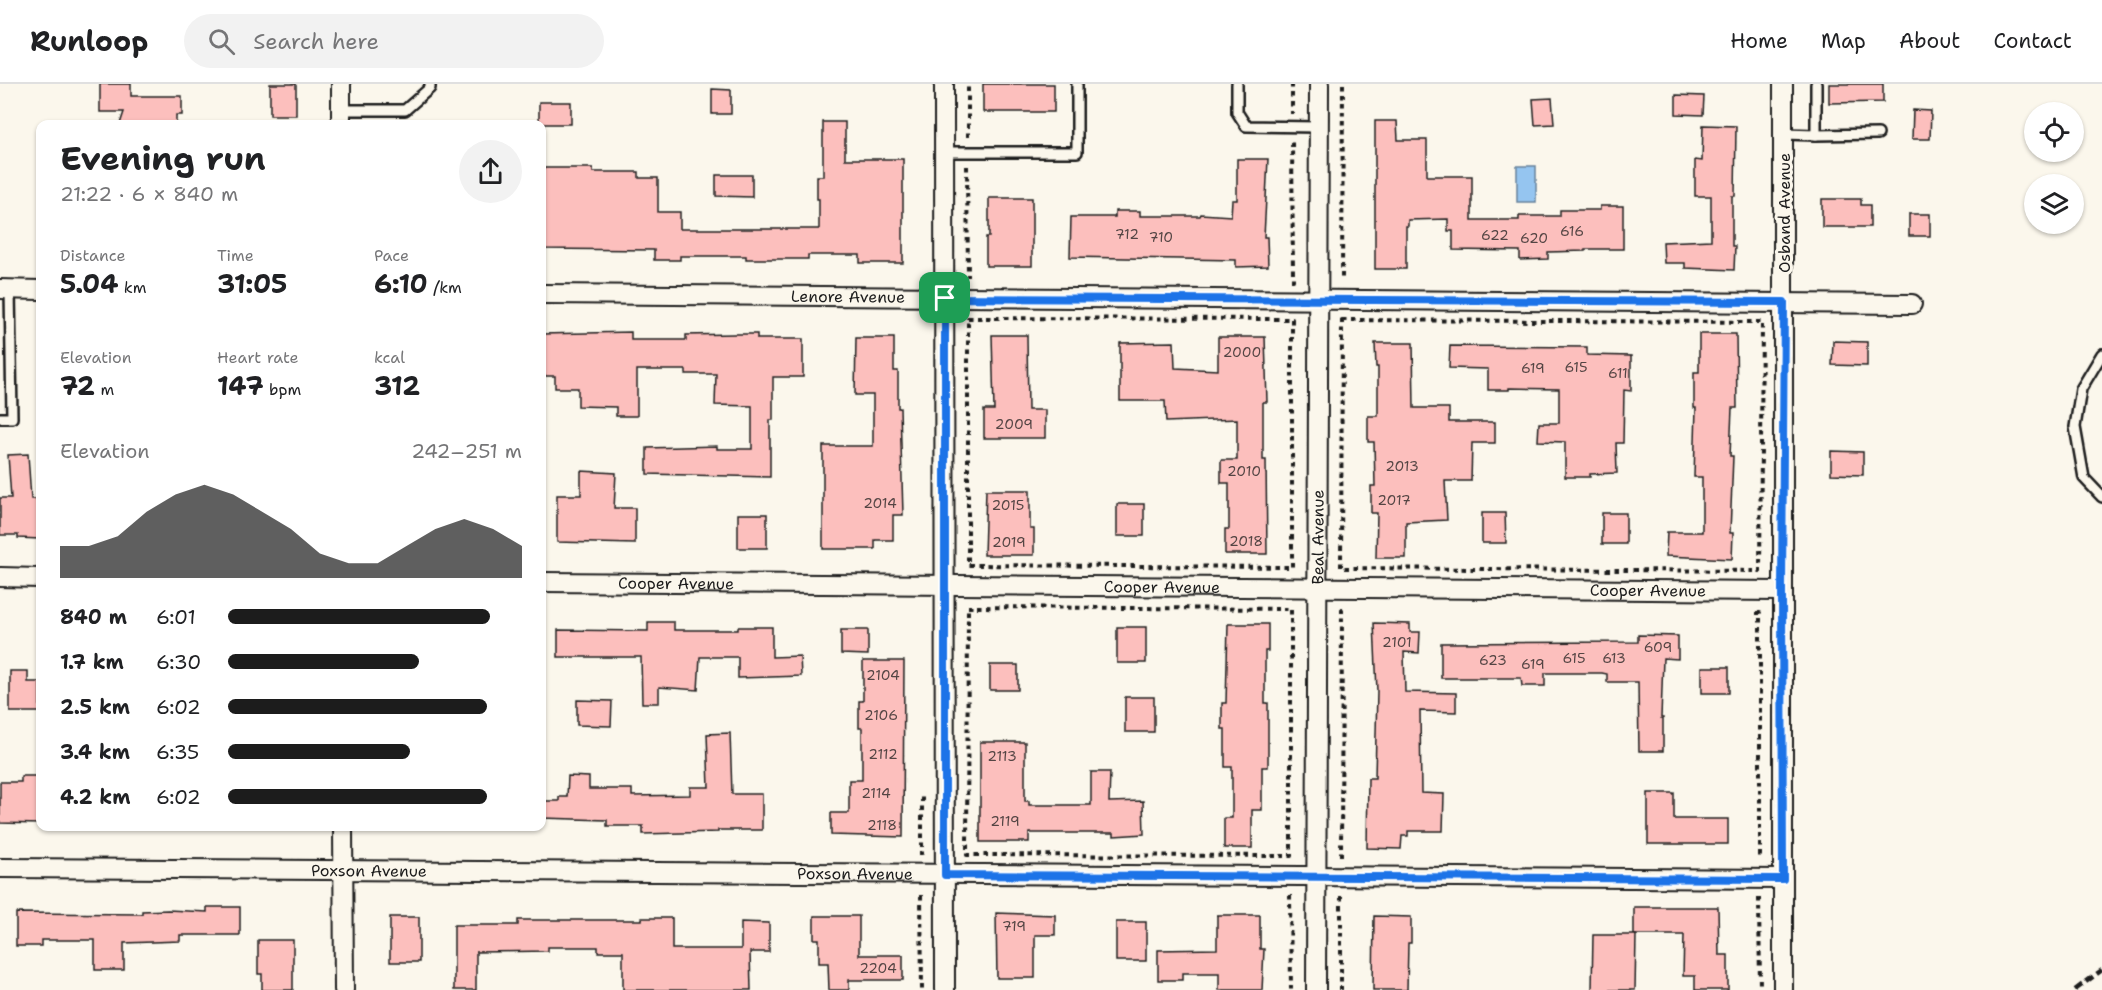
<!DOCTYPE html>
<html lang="en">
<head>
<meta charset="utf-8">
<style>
  :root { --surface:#fff; --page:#f2f2f2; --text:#202124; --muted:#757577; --line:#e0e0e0; --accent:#1c1c1c }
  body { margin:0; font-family:"Shantell Sans",sans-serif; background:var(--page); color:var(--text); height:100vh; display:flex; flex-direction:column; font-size:22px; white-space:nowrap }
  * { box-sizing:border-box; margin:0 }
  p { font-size:20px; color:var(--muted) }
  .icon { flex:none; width:33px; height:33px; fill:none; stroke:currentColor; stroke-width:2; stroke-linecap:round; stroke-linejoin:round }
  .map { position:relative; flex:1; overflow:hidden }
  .drawer { position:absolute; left:36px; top:36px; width:510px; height:711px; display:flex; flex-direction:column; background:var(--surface); border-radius:12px; box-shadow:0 2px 4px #0004 }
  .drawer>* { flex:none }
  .buttons { position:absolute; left:2024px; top:18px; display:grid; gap:12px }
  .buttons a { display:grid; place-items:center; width:60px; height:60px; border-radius:50%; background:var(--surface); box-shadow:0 2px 4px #0004; font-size:30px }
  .pin { position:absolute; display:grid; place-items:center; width:51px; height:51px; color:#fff; margin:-26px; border-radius:12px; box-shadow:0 3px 9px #0006 }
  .round { display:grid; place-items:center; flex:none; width:63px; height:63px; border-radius:32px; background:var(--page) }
  .summary { display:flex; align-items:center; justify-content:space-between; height:102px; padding:0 24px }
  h1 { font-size:33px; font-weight:700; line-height:45px }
  .metrics { display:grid; grid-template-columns:repeat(3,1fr); gap:9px; height:102px; padding:6px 24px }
  .metrics div { display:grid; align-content:center }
  .metrics b { font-size:26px; font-weight:700 }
  .metrics small { font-size:16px; font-weight:400 }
  .metrics p { font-size:16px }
  .chart { height:168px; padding:12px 24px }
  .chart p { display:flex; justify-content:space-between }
  .chart svg { width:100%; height:108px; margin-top:6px; fill:var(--accent); opacity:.7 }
  ul { padding:0 24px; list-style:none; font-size:20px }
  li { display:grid; grid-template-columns:96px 72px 1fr; align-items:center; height:45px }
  li i { height:15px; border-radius:8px; background:var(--accent) }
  header { display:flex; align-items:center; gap:36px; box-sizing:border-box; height:84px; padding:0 30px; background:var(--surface); border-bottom:2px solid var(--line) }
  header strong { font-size:28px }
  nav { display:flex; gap:33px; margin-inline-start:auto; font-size:21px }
  .search { width:420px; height:54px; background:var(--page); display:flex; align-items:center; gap:15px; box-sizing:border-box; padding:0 21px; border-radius:33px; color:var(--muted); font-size:22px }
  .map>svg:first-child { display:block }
  .water { fill:#95c5f0; stroke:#65819b; stroke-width:1.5 }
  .building { fill:#fcbfbd; stroke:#1c1c1c; stroke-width:1.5 }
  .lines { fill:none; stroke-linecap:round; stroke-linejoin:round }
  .service-casing { stroke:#1c1c1c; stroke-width:14 }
  .minor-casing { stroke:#1c1c1c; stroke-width:22 }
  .path { stroke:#1c1c1c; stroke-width:4; stroke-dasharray:4.5 4.5; stroke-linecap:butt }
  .service { stroke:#fbf7ec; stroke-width:9 }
  .minor { stroke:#fbf7ec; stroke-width:18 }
  .rail { stroke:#1c1c1c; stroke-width:4.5; stroke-dasharray:9 4.5; stroke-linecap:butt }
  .route-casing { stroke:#fff; stroke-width:12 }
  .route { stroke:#1a73e8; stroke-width:8 }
  .labels { text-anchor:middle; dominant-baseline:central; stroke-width:6; stroke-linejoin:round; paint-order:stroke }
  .number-label { font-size:14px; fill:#544544 }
  .street-label { font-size:16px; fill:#1c1c1c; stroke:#fbf7ec }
</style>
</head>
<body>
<header>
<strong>Runloop</strong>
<div class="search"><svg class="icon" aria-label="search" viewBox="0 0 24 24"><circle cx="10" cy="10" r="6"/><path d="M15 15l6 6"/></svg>Search here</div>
<nav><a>Home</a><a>Map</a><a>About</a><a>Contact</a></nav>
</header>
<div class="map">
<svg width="2102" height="906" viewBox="0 0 2102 906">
  <rect width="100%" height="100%" fill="#fbf7ec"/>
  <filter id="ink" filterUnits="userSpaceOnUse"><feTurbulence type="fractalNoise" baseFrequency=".0167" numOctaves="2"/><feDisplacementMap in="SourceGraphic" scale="12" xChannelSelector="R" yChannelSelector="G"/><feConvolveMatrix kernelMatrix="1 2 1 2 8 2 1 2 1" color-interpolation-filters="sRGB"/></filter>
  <g filter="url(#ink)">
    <rect class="water" x="1517" y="82" width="19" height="36"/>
    <g class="building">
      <path d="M 100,0 L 131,0 L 131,12 L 182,12 L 182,31 L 176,31 L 176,40 L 120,40 L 124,28 L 100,28 Z"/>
      <rect x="270" y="0" width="26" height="31"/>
      <rect x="983" y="0" width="71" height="28"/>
      <path d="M 1829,0 L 1883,0 L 1883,18 L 1829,19 Z"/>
      <path d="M 712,5 L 731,6 L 731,30 L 712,30 Z"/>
      <path d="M 1676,11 L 1704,12 L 1703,31 L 1676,30 Z"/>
      <path d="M 1552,14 L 1554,40 L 1535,41 L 1533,15 Z"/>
      <rect x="539" y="18" width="32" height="22"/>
      <path d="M 1913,26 L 1931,27 L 1930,55 L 1912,55 Z"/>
      <path d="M 1375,37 L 1397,37 L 1398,56 L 1427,56 L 1427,92 L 1472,92 L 1472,136 L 1519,136 L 1519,132 L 1560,132 L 1560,126 L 1600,126 L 1600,122 L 1623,122 L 1623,165 L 1585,165 L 1585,167 L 1548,168 L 1548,175 L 1520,176 L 1520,167 L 1453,166 L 1453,147 L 1448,147 L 1448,135 L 1408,136 L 1408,142 L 1406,142 L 1406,185 L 1375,185 Z"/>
      <path d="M 823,38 L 845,38 L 845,75 L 903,75 L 903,179 L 860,179 L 860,171 L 808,171 L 808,175 L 746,175 L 746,172 L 680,172 L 680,176 L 654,176 L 654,166 L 542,165 L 542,84 L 593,84 L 593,88 L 639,88 L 639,94 L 658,94 L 658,128 L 680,128 L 680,145 L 819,145 L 819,115 L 817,115 L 817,92 L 823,92 Z"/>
      <path d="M 1703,41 L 1736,42 L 1735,112 L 1732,112 L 1732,162 L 1735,162 L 1734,186 L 1685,184 L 1685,179 L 1664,179 L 1663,158 L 1711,156 L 1711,112 L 1695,112 L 1695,76 L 1702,77 Z"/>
      <path d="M 1237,75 L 1268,75 L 1264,153 L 1267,153 L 1268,182 L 1236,183 L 1236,176 L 1070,173 L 1071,133 L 1115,133 L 1115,127 L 1140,127 L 1140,132 L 1200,132 L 1201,130 L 1231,132 L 1232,116 L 1237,116 Z"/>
      <path d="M 716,91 L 752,91 L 752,113 L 716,112 Z"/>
      <path d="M 989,114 L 1032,114 L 1032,182 L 986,182 L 986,153 L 989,153 Z"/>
      <path d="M 1822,115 L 1861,115 L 1861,121 L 1870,121 L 1870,143 L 1822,143 Z"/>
      <rect x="1909" y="130" width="21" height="22"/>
      <path d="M 631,248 L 631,256 L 686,256 L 686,251 L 734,250 L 757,250 L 757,255 L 803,255 L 803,293 L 773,293 L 773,336 L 770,336 L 770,393 L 647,390 L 647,364 L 717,362 L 717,365 L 752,365 L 752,322 L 715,321 L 716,290 L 686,290 L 686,286 L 637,286 L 637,332 L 616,332 L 616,323 L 578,322 L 578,304 L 555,304 L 555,292 L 542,292 L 542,250 Z"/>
      <path d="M 1699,250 L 1736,250 L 1737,324 L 1732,324 L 1730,372 L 1733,372 L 1730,449 L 1733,449 L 1732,475 L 1666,472 L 1667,448 L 1702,448 L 1702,393 L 1694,393 L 1696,324 L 1694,324 L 1694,288 L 1699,288 Z"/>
      <path d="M 992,251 L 1027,251 L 1028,326 L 1045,326 L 1045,354 L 984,354 L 984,326 L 994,326 Z"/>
      <path d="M 1218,253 L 1265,253 L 1267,318 L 1263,318 L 1263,376 L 1266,376 L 1267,470 L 1225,470 L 1225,445 L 1229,445 L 1229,399 L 1221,399 L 1221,376 L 1237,376 L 1237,335 L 1166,338 L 1165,317 L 1120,317 L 1120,259 L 1174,258 L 1175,284 L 1218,286 Z"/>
      <path d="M 856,254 L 894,254 L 894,287 L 898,287 L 898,324 L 900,324 L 903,431 L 893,431 L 893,456 L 875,456 L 875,465 L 823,465 L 823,362 L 873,362 L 873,311 L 855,311 Z"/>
      <path d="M 1833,257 L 1867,258 L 1867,282 L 1832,281 Z"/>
      <path d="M 1375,259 L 1413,259 L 1414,324 L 1449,324 L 1449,338 L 1495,338 L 1495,359 L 1472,359 L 1471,397 L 1445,397 L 1447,436 L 1406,438 L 1406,474 L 1376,474 L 1377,429 L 1371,429 L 1371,402 L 1375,402 L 1374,358 L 1368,358 L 1368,332 L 1378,332 L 1378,283 L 1376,283 Z"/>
      <path d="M 1450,262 L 1587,263 L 1587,271 L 1631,272 L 1631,307 L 1624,306 L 1623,359 L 1616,359 L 1617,389 L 1590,390 L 1590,393 L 1565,393 L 1565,358 L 1538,357 L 1539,339 L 1559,339 L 1559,305 L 1509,304 L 1509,306 L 1488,306 L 1488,285 L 1449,284 Z"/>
      <path d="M 1831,367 L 1863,368 L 1863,391 L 1831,390 Z"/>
      <path d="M 28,370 L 31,415 L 40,415 L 40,455 L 18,454 L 18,451 L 0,451 L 0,414 L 11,414 L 8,371 Z"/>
      <path d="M 581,387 L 616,389 L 614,424 L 635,424 L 635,460 L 557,458 L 557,411 L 581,411 Z"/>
      <path d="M 986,406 L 1030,406 L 1030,445 L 1034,445 L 1034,471 L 984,471 Z"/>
      <rect x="1117" y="420" width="27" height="32"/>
      <path d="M 1482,429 L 1505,429 L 1506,459 L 1482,459 Z"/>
      <rect x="1602" y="429" width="24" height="31"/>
      <rect x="738" y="430" width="29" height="34"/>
      <path d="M 648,538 L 674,538 L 674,546 L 738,546 L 738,543 L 772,543 L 772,573 L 800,572 L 801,592 L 738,594 L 738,573 L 700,573 L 698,606 L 659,603 L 659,619 L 642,619 L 641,573 L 558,573 L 558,546 L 648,547 Z"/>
      <path d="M 1374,539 L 1410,540 L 1410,548 L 1420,548 L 1419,569 L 1404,568 L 1405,608 L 1456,609 L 1456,628 L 1420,627 L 1421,709 L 1444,710 L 1443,747 L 1408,747 L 1408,752 L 1402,752 L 1401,765 L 1367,764 L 1368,694 L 1375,694 L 1377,607 Z"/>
      <path d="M 1228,540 L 1268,540 L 1268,567 L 1265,567 L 1265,619 L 1268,619 L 1268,683 L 1262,683 L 1262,726 L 1252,726 L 1252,764 L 1224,764 L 1224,734 L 1232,734 L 1232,683 L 1225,683 L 1225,645 L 1222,645 L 1222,619 L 1226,619 Z"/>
      <rect x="1117" y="543" width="29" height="36"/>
      <path d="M 841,546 L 868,546 L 868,571 L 841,570 Z"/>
      <path d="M 1638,551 L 1678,552 L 1678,575 L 1663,574 L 1661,634 L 1663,634 L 1663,667 L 1639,667 L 1638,598 L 1607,598 L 1607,590 L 1602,589 L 1545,589 L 1545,602 L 1522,602 L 1521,594 L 1441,594 L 1441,559 L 1638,558 Z"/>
      <path d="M 863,577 L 904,577 L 903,753 L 831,751 L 831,729 L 849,729 L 849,696 L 862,696 L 862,644 L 859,644 L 859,617 L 863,617 Z"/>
      <rect x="990" y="581" width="28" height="25"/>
      <rect x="1702" y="583" width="27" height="26"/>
      <path d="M 10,587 L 28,587 L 28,598 L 40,598 L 40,628 L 10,628 Z"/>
      <rect x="1125" y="613" width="29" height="35"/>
      <path d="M 577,616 L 612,617 L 611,642 L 577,641 Z"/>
      <path d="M 730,649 L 732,710 L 762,710 L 762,746 L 718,746 L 718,748 L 643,750 L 643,742 L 607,742 L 607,736 L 542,734 L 542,717 L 559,717 L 559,713 L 567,713 L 568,692 L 589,693 L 589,705 L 632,705 L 632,712 L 690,711 L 690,703 L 709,703 L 707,650 Z"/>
      <path d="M 980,658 L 1025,658 L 1025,717 L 1029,717 L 1029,721 L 1091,721 L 1091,688 L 1110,688 L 1109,718 L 1143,717 L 1144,750 L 1114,752 L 1114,749 L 1029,749 L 1029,758 L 980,758 Z"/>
      <path d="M 21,692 L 40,692 L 40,740 L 0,739 L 0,698 L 21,698 Z"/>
      <path d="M 1648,709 L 1674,709 L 1674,735 L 1728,735 L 1728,760 L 1648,760 Z"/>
      <path d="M 207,823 L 240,823 L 240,851 L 180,851 L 180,857 L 124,859 L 124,886 L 95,886 L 95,856 L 41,856 L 41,862 L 16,862 L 16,829 L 142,830 L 142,827 L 168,826 L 207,828 Z"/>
      <path d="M 1634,823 L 1718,823 L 1719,871 L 1728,871 L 1728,906 L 1695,906 L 1695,892 L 1683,892 L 1684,851 L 1634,851 Z"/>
      <path d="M 996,829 L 1055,831 L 1055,851 L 1035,851 L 1035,894 L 997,894 Z"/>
      <path d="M 1217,831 L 1260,831 L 1260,865 L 1264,865 L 1262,906 L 1219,906 L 1219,889 L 1183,889 L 1183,896 L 1158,896 L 1158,866 L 1217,865 Z"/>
      <path d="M 814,832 L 859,832 L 859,871 L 903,871 L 903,896 L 849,896 L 849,906 L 829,906 L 828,879 L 819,879 L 819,855 L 814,855 Z"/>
      <path d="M 1374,832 L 1411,833 L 1411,859 L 1408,859 L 1407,906 L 1373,906 Z"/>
      <rect x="390" y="833" width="29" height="45"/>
      <path d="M 642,834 L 672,834 L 672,865 L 741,865 L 741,838 L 769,839 L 769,868 L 750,868 L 751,906 L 623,906 L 623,868 L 598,868 L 598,863 L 548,863 L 548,867 L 476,868 L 476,906 L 454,906 L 454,841 L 518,841 L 518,836 L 642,836 Z"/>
      <rect x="1116" y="838" width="30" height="39"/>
      <path d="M 1593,851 L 1636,851 L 1635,906 L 1592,906 Z"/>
      <path d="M 258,856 L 293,856 L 293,906 L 262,906 L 262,890 L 258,890 Z"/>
    </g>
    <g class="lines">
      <g class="service-casing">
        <g id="service">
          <path d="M 1237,0 L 1237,28 L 1246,42 L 1318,43"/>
          <path d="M 341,26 L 405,26 L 430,4 L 430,0"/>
          <path d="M 1784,50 L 1816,51 L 1816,0"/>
          <path d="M 1816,51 L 1878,50"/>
          <path d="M 944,68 L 1077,68 L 1077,0"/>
          <path d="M 2102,270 L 2081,305 L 2075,343 L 2084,394 L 2102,413"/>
          <path d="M 0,334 L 12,334 L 10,205"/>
        </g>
      </g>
      <g class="minor-casing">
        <g id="minor">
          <path d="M 341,0 L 341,40"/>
          <path d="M 944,0 L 945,906"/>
          <path d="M 0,205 L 40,206"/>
          <path id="s1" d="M 542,210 L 1912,220"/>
          <path d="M 0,493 L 40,494"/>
          <path id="s2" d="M 542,498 L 1782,507"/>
          <path d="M 343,742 L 344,906"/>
          <path id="s3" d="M 0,784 L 1783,795"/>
          <path id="s4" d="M 1316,906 L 1319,0"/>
          <path d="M 1783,906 L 1783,0"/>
        </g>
      </g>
      <g class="path">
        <path d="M 1292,0 L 1292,30"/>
        <path d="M 1343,0 L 1342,195 L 1345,195"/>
        <path d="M 968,53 L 968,0"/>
        <path d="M 967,82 L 968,193"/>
        <path d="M 1291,196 L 1293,196 L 1292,55"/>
        <path d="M 968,234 L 1292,235 L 1292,483 L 968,481 Z"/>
        <path d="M 1342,236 L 1762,238 L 1760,487 L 1341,484 Z"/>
        <path d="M 968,523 L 1291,525 L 1291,772 L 967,771 Z"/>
        <path d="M 1756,529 L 1760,529 L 1760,776"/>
        <path d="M 919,769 L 922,769 L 922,711"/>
        <path d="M 1341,772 L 1342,526 L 1344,526"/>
        <path d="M 921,811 L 922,906"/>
        <path d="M 1290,811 L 1291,906"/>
        <path d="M 1341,812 L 1341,906"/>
        <path d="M 1759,814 L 1760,906"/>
      </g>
      <use href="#service" class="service"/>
      <use href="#minor" class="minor"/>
      <path class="rail" d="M 2075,906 L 2102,886"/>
    </g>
  </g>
  <g class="lines" filter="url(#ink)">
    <g class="route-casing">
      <path id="route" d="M 945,214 L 1784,218 L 1782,507 L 1783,795 L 945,791 Z"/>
    </g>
    <use href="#route" class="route"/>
  </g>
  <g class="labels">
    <g class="number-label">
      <text x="1572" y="147">616</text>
      <text x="1127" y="150">712</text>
      <text x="1495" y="151">622</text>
      <text x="1161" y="153">710</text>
      <text x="1534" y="154">620</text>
      <text x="1242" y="268">2000</text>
      <text x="1576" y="283">615</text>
      <text x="1533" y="284">619</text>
      <text x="1618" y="289">611</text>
      <text x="1014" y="340">2009</text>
      <text x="1402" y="382">2013</text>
      <text x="1244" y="387">2010</text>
      <text x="1394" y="416">2017</text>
      <text x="880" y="419">2014</text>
      <text x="1008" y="421">2015</text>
      <text x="1246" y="457">2018</text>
      <text x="1009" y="458">2019</text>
      <text x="1397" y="558">2101</text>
      <text x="1658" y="563">609</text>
      <text x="1574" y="574">615</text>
      <text x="1614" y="574">613</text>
      <text x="1493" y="576">623</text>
      <text x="1533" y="580">619</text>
      <text x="883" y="591">2104</text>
      <text x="881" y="631">2106</text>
      <text x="883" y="670">2112</text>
      <text x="1002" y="672">2113</text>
      <text x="876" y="709">2114</text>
      <text x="1005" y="737">2119</text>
      <text x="882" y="741">2118</text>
      <text x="1014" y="842">719</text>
      <text x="878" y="884">2204</text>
    </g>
    <g class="street-label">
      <text transform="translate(1784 129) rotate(-90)">Osband Avenue</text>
      <text stroke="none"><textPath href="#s1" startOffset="306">Lenore Avenue</textPath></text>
      <text stroke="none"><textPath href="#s4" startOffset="453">Beal Avenue</textPath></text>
      <text stroke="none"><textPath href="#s2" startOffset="134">Cooper Avenue</textPath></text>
      <text stroke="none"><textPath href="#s2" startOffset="620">Cooper Avenue</textPath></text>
      <text stroke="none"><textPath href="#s2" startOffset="1106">Cooper Avenue</textPath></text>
      <text stroke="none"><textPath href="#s3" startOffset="369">Poxson Avenue</textPath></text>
      <text stroke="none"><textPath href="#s3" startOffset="855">Poxson Avenue</textPath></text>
    </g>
  </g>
</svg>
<div class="buttons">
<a><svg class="icon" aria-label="locate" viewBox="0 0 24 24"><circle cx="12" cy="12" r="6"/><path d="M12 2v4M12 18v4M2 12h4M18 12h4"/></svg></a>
<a><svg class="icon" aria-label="layers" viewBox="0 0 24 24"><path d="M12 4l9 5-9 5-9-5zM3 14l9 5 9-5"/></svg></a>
</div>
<div class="pin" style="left:945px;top:214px;background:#1e9e55"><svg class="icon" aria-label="arrive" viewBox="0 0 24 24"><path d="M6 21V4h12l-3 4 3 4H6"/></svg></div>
<section class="drawer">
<div class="summary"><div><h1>Evening run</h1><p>21:22 · 6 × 840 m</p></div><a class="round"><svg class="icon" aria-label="share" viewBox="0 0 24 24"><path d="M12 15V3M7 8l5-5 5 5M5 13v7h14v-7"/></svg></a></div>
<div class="metrics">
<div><p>Distance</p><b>5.04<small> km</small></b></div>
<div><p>Time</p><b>31:05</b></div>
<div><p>Pace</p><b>6:10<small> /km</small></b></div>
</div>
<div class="metrics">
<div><p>Elevation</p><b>72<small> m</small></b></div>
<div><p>Heart rate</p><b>147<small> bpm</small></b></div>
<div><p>kcal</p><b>312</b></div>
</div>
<div class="chart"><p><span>Elevation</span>242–251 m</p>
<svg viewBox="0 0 160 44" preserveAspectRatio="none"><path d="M0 44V31L10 31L20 27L30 17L40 10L50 6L60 10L70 17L80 24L90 34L100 38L110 38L120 31L130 24L140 20L150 24L160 31V44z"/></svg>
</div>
<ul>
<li><b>840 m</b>6:01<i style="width:89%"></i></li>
<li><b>1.7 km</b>6:30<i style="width:65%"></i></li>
<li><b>2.5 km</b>6:02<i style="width:88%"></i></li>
<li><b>3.4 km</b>6:35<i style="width:62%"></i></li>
<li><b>4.2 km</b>6:02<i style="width:88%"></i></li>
</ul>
</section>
</div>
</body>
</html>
